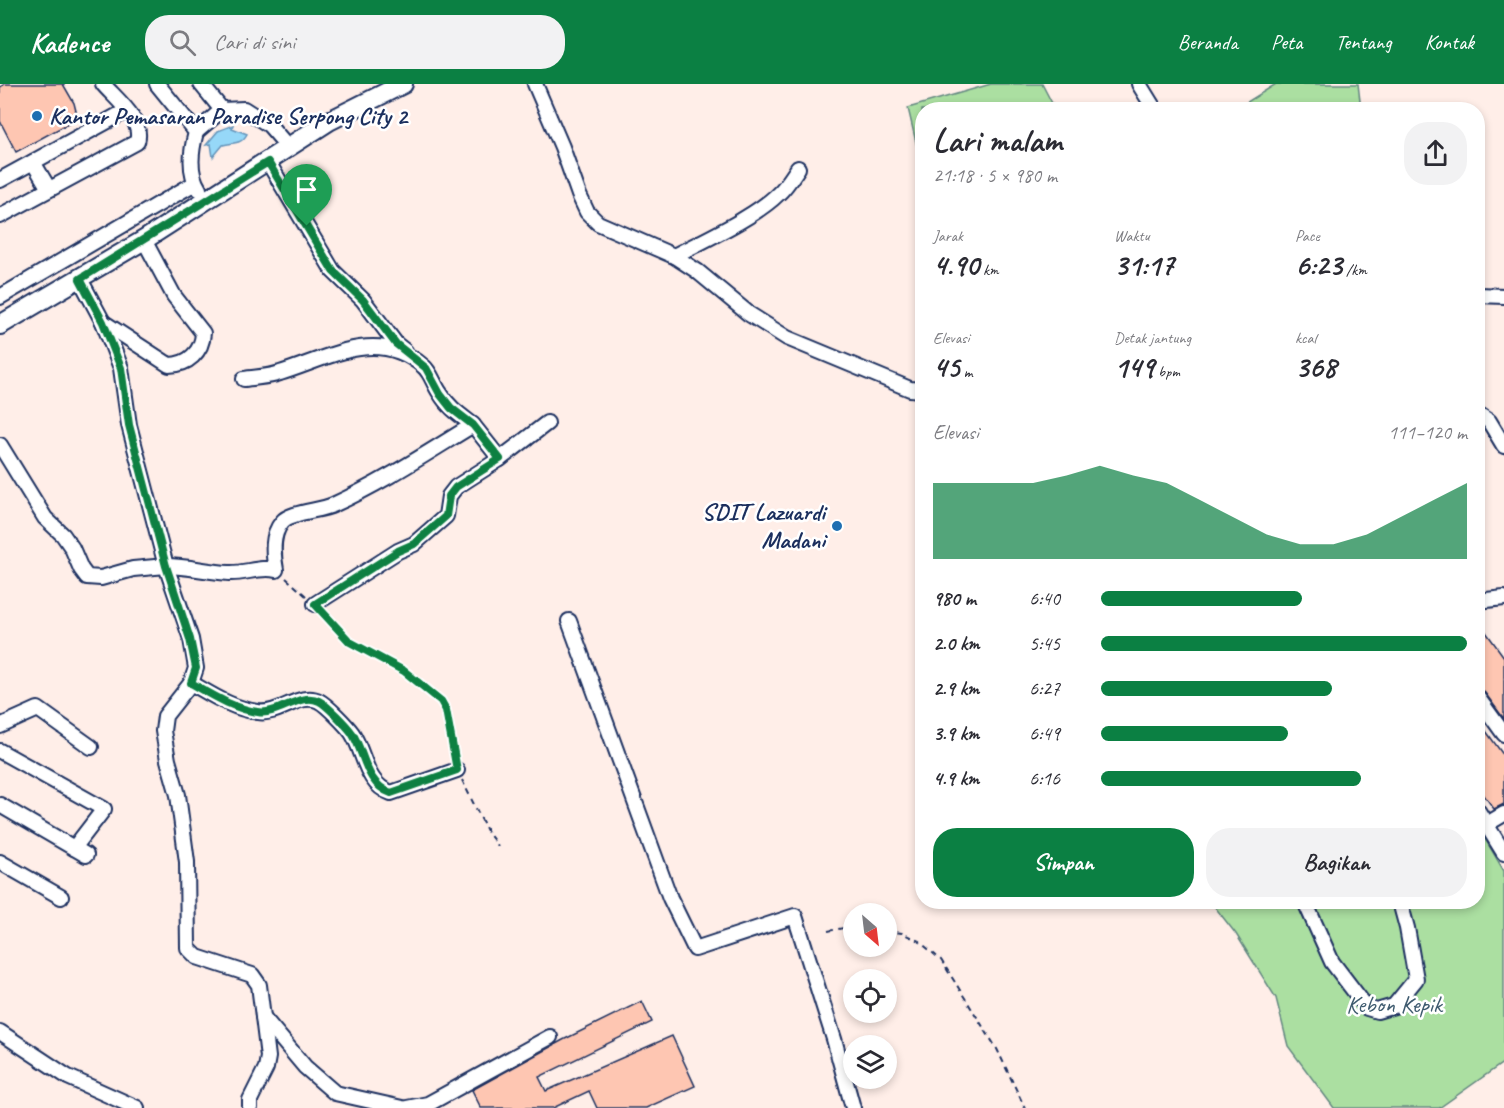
<!DOCTYPE html>
<html lang="id">
<head>
<meta charset="utf-8">
<style>
  :root { --surface:#fff; --page:#f2f2f3; --text:#2b2b33; --muted:#7c7c81; --accent:#0b8043 }
  body { margin:0; font-family:Caveat,sans-serif; background:var(--page); color:var(--text); height:100vh; display:flex; flex-direction:column; font-size:22px; white-space:nowrap }
  * { box-sizing:border-box; margin:0 }
  p { font-size:20px; color:var(--muted) }
  .icon { flex:none; width:33px; height:33px; fill:none; stroke:currentColor; stroke-width:2; stroke-linecap:round; stroke-linejoin:round }
  .map { position:relative; flex:1; overflow:hidden }
  .drawer { position:absolute; left:915px; top:18px; width:570px; height:807px; display:flex; flex-direction:column; background:var(--surface); border-radius:24px; box-shadow:0 3px 9px #0003 }
  .drawer>* { flex:none }
  .needle { width:39px; rotate:152deg }
  .buttons { position:absolute; left:843px; top:819px; display:grid; gap:12px }
  .buttons a { display:grid; place-items:center; width:54px; height:54px; border-radius:50%; background:var(--surface); box-shadow:0 3px 9px #0003; font-size:30px }
  .pin { position:absolute; display:grid; place-items:center; width:51px; height:51px; color:#fff; margin:-62px -26px; border-radius:50% 50% 50% 0; rotate:-45deg; box-shadow:0 0 6px #0007 }
  .pin .icon { rotate:45deg }
  .round { display:grid; place-items:center; flex:none; width:63px; height:63px; border-radius:24px; background:var(--page) }
  .overview { display:flex; align-items:center; justify-content:space-between; height:102px; padding:0 18px }
  h1 { font-size:33px; font-weight:700; line-height:45px }
  .stats { display:grid; grid-template-columns:repeat(3,1fr); gap:9px; height:102px; padding:6px 18px }
  .stats div { display:grid; align-content:center }
  .stats b { font-size:30px; font-weight:700 }
  .stats small { font-size:16px; font-weight:400 }
  .stats p { font-size:16px }
  .chart { height:168px; padding:12px 18px }
  .chart p { display:flex; justify-content:space-between }
  .chart svg { width:100%; height:108px; margin-top:6px; fill:var(--accent); opacity:.7 }
  .primary-button { display:flex; gap:12px; margin-top:auto; padding:12px 18px }
  .primary-button a { flex:1; height:69px; border-radius:24px; background:var(--accent); color:#fff; font-size:24px; font-weight:700; line-height:69px; text-align:center }
  .primary-button a+a { background:var(--page); color:var(--text) }
  ul { padding:0 18px; list-style:none; font-size:20px }
  li { display:grid; grid-template-columns:96px 72px 1fr; align-items:center; height:45px }
  li i { height:15px; border-radius:8px; background:var(--accent) }
  header { display:flex; align-items:center; gap:36px; box-sizing:border-box; height:84px; padding:0 30px; background:var(--accent); color:#fff }
  header strong { font-size:28px }
  nav { display:flex; gap:33px; margin-inline-start:auto; font-size:21px }
  .search { width:420px; height:54px; background:var(--page); display:flex; align-items:center; gap:15px; box-sizing:border-box; padding:0 21px; border-radius:24px; color:var(--muted); font-size:22px }
  .map>svg:first-child { display:block }
  .green { fill:#abdfa1; stroke:#638780; stroke-width:1.5 }
  .water { fill:#96d8f8; stroke:#6594ba; stroke-width:1.5 }
  .building { fill:#fec6b2; stroke:#1b2f5e; stroke-width:1.5 }
  .lines { fill:none; stroke-linecap:round; stroke-linejoin:round }
  .minor-casing { stroke:#1b2f5e; stroke-width:18 }
  .major-casing { stroke:#1b2f5e; stroke-width:22 }
  .path { stroke:#1b2f5e; stroke-width:2; stroke-dasharray:6 4.5; stroke-linecap:butt }
  .minor { stroke:#fff; stroke-width:14 }
  .major { stroke:#fff; stroke-width:18 }
  .route-casing { stroke:#fff; stroke-width:12 }
  .route { stroke:#0b8043; stroke-width:8 }
  .poi-dot { fill:#1f6fb2; stroke:#fff; stroke-width:2 }
  .labels { text-anchor:middle; dominant-baseline:central; stroke-width:5; stroke-linejoin:round; paint-order:stroke }
  .poi-label { font-size:24px; font-weight:bold; fill:#1b2f5e; stroke:#fff; text-anchor:start }
  .park-label { font-size:24px; fill:#3f5b6f; stroke:#fff }
</style>
</head>
<body>
<header>
<strong>Kadence</strong>
<div class="search"><svg class="icon" aria-label="search" viewBox="0 0 24 24"><circle cx="10" cy="10" r="6"/><path d="M15 15l6 6"/></svg>Cari di sini</div>
<nav><a>Beranda</a><a>Peta</a><a>Tentang</a><a>Kontak</a></nav>
</header>
<div class="map">
<svg width="1504" height="1024" viewBox="0 0 1504 1024">
  <rect width="100%" height="100%" fill="#ffeee8"/>
  <filter id="ink" filterUnits="userSpaceOnUse"><feTurbulence type="fractalNoise" baseFrequency=".0167" numOctaves="2"/><feDisplacementMap in="SourceGraphic" scale="12" xChannelSelector="R" yChannelSelector="G"/><feConvolveMatrix kernelMatrix="1 2 1 2 8 2 1 2 1" color-interpolation-filters="sRGB"/></filter>
  <g filter="url(#ink)">
    <g class="green">
      <path d="M 991,0 L 1042,0 L 1055,25 L 922,26 L 922,84 L 908,24 Z"/>
      <path d="M 1276,0 L 1358,0 L 1361,25 L 1236,25 Z"/>
      <path d="M 1478,743 L 1504,787 L 1504,978 L 1439,1024 L 1334,1024 L 1288,962 L 1276,914 L 1236,850 L 1211,818 L 1478,818 Z"/>
    </g>
    <path class="water" d="M 233,41 L 232,44 L 247,50 C 241,61 234,58 223,61 L 213,73 L 211,60 L 206,61 L 218,47 Z"/>
    <g class="building">
      <path d="M 5,0 L 63,0 L 74,19 L 76,27 L 73,37 L 16,68 L 0,37 L 0,3 Z"/>
      <path d="M 1478,537 L 1504,573 L 1504,635 L 1485,609 L 1478,603 Z"/>
      <path d="M 1478,636 L 1504,672 L 1504,720 L 1494,725 L 1478,703 Z"/>
      <path d="M 642,917 L 652,938 L 539,993 L 546,1007 L 672,952 L 695,1002 L 646,1024 L 597,1024 L 589,1007 L 553,1024 L 481,1024 L 472,1006 L 563,956 Z"/>
    </g>
    <g class="lines">
      <g class="minor-casing">
        <g id="minor">
          <path d="M 157,0 L 196,48 C 191,67 188,88 199,105"/>
          <path d="M 201,0 L 222,26 L 244,25 L 269,41 L 289,64"/>
          <path d="M 535,0 L 562,63 L 579,111 L 587,128 L 598,139 L 674,172 L 697,187 L 749,230 L 787,254 L 910,305 L 922,306"/>
          <path d="M 1139,0 L 1155,26"/>
          <path d="M 196,48 L 222,26"/>
          <path d="M 33,78 L 49,105"/>
          <path d="M 268,78 L 333,187 L 363,216 L 396,260 L 405,267"/>
          <path d="M 0,96 L 126,27"/>
          <path d="M 0,132 L 137,58 C 144,36 116,15 103,0"/>
          <path d="M 674,172 C 704,156 755,133 778,110 C 786,103 792,93 798,84"/>
          <path d="M 80,195 L 103,238 L 121,284 L 129,341 L 166,482 C 188,482 208,488 229,489 C 244,490 261,482 276,486 C 273,470 271,451 282,438 C 290,428 320,427 333,421 C 382,399 427,369 473,341 L 500,375 L 547,339"/>
          <path d="M 1478,211 L 1504,212"/>
          <path d="M 0,213 L 195,99"/>
          <path d="M 103,238 L 169,281 C 188,281 202,268 203,249 L 174,212 L 144,156"/>
          <path d="M 244,295 C 256,293 269,293 280,289 C 329,274 377,243 423,282 C 431,288 434,301 440,309 C 448,323 460,331 473,341"/>
          <path d="M 1478,330 L 1489,337 L 1504,362"/>
          <path d="M 0,361 L 45,434 L 63,451 L 72,464 L 81,485 L 87,493 L 101,494 L 133,485 L 166,482 L 191,555 L 196,584 L 191,599 L 165,632 L 163,647 L 168,676 L 178,711 L 187,778 L 188,864 L 197,873 L 252,891 L 259,901 L 268,973 L 266,984 L 250,1016 L 250,1024"/>
          <path d="M 1478,517 L 1504,514"/>
          <path d="M 315,520 L 398,467 L 414,460 L 446,432 L 449,412 L 456,403 L 500,375"/>
          <path d="M 569,537 L 670,814 L 695,865 L 795,832 L 834,955 L 853,1024"/>
          <path d="M 191,599 C 212,611 233,625 258,628 C 278,632 301,607 319,617 C 327,621 347,642 352,649 C 365,669 365,700 391,709 L 457,686"/>
          <path d="M 1478,614 L 1504,650"/>
          <path d="M 0,642 L 38,625 L 91,663"/>
          <path d="M 0,667 L 104,725 L 74,764"/>
          <path d="M 0,721 L 86,771"/>
          <path d="M 1478,727 L 1504,769"/>
          <path d="M 1487,740 L 1504,730"/>
          <path d="M 0,778 L 61,813"/>
          <path d="M 1305,818 L 1332,878 L 1367,924 L 1377,927 L 1394,922 L 1416,895 L 1407,844 L 1400,818"/>
          <path d="M 263,933 L 305,983 L 335,1009 L 402,1024"/>
          <path d="M 0,948 L 68,993 L 137,1024"/>
          <path d="M 407,1024 L 428,1020 L 550,953"/>
        </g>
      </g>
      <g class="major-casing">
        <path id="major" d="M 0,241 L 144,156 L 329,37 L 403,0"/>
      </g>
      <g class="path">
        <path d="M 286,494 L 306,512"/>
        <path d="M 323,529 L 350,558 L 404,587 L 441,617 L 446,626 L 454,674"/>
        <path d="M 462,696 L 488,749 L 498,762"/>
        <path d="M 828,847 L 854,842"/>
        <path d="M 886,847 L 902,849 L 919,857 L 941,876 L 997,965 L 1025,1024"/>
      </g>
      <use href="#minor" class="minor"/>
      <use href="#major" class="major"/>
    </g>
  </g>
  <g class="lines" filter="url(#ink)">
    <g class="route-casing">
      <path id="route" d="M 268,78 L 333,187 L 363,216 L 396,260 L 426,284 L 440,310 L 451,324 L 473,341 L 500,375 L 456,403 L 449,412 L 446,432 L 414,460 L 398,467 L 315,520 L 350,558 L 404,587 L 441,617 L 446,626 L 457,686 L 391,709 C 365,700 365,669 352,649 C 347,642 327,621 319,617 C 301,607 278,632 258,628 C 234,625 212,611 191,599 L 196,584 L 190,555 L 166,482 L 129,341 L 121,284 L 103,238 L 80,195 Z"/>
    </g>
    <use href="#route" class="route"/>
  </g>
  <g class="poi-dot">
    <circle cx="37" cy="32" r="6"/>
    <circle cx="837" cy="442" r="6"/>
  </g>
  <g class="labels">
    <g class="poi-label">
      <text x="49" y="32">Kantor Pemasaran Paradise Serpong City 2</text>
      <text x="825" y="428" text-anchor="end">SDIT Lazuardi<tspan x="825" dy="28">Madani</tspan></text>
    </g>
    <g class="park-label">
      <text x="1394" y="920">Kebon Kepik</text>
    </g>
  </g>
</svg>
<div class="buttons">
<a><svg class="needle" viewBox="-14 -14 28 28"><path d="M0-13l5 13h-10z" fill="#e53935"/><path d="M0 13l5-13h-10z" fill="#7c7c81"/></svg></a>
<a><svg class="icon" aria-label="locate" viewBox="0 0 24 24"><circle cx="12" cy="12" r="6"/><path d="M12 2v4M12 18v4M2 12h4M18 12h4"/></svg></a>
<a><svg class="icon" aria-label="layers" viewBox="0 0 24 24"><path d="M12 4l9 5-9 5-9-5zM3 14l9 5 9-5"/></svg></a>
</div>
<div class="pin" style="left:307px;top:142px;background:#1e9e55"><svg class="icon" aria-label="arrive" viewBox="0 0 24 24"><path d="M6 21V4h12l-3 4 3 4H6"/></svg></div>
<section class="drawer">
<div class="overview"><div><h1>Lari malam</h1><p>21:18 · 5 × 980 m</p></div><a class="round"><svg class="icon" aria-label="share" viewBox="0 0 24 24"><path d="M12 15V3M7 8l5-5 5 5M5 13v7h14v-7"/></svg></a></div>
<div class="stats">
<div><p>Jarak</p><b>4.90<small> km</small></b></div>
<div><p>Waktu</p><b>31:17</b></div>
<div><p>Pace</p><b>6:23<small> /km</small></b></div>
</div>
<div class="stats">
<div><p>Elevasi</p><b>45<small> m</small></b></div>
<div><p>Detak jantung</p><b>149<small> bpm</small></b></div>
<div><p>kcal</p><b>368</b></div>
</div>
<div class="chart"><p><span>Elevasi</span>111–120 m</p>
<svg viewBox="0 0 160 44" preserveAspectRatio="none"><path d="M0 44V13L10 13L20 13L30 13L40 10L50 6L60 10L70 13L80 20L90 27L100 34L110 38L120 38L130 34L140 27L150 20L160 13V44z"/></svg>
</div>
<ul>
<li><b>980 m</b>6:40<i style="width:55%"></i></li>
<li><b>2.0 km</b>5:45<i style="width:100%"></i></li>
<li><b>2.9 km</b>6:27<i style="width:63%"></i></li>
<li><b>3.9 km</b>6:49<i style="width:51%"></i></li>
<li><b>4.9 km</b>6:16<i style="width:71%"></i></li>
</ul>
<div class="primary-button"><a>Simpan</a><a>Bagikan</a></div>
</section>
</div>
</body>
</html>
